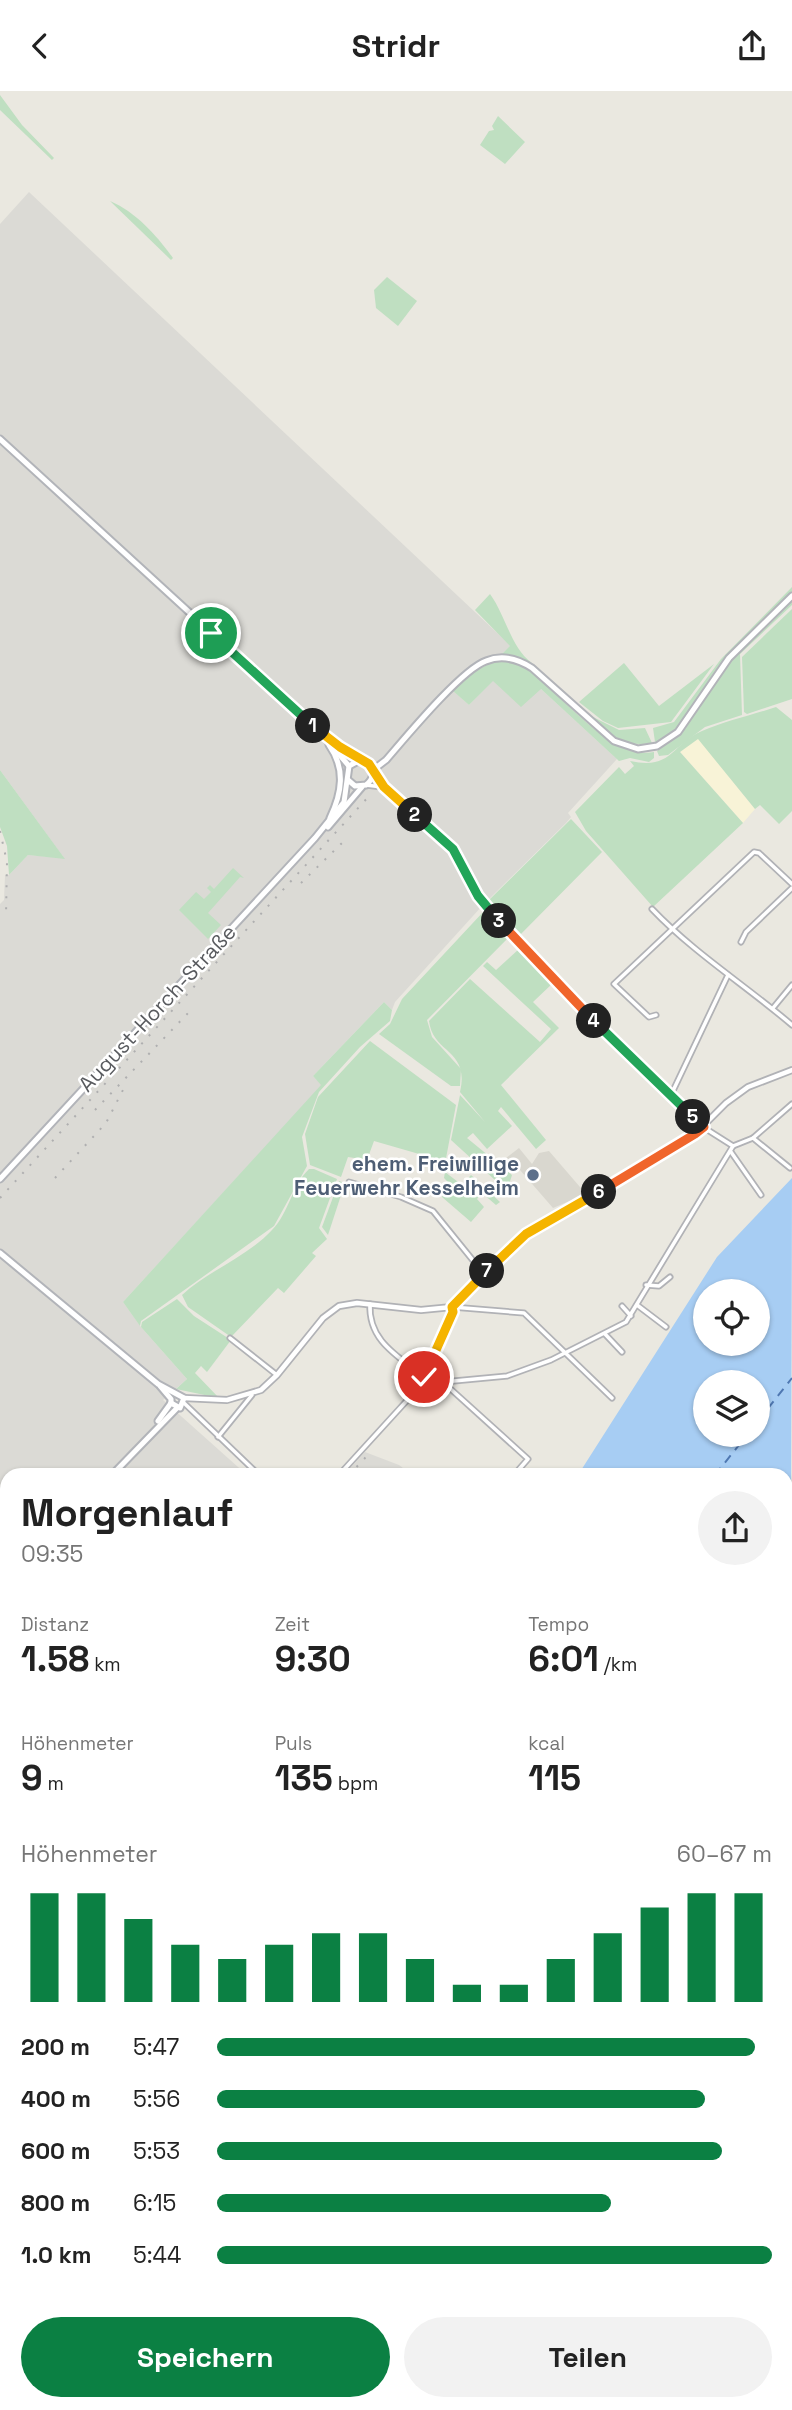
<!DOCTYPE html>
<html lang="de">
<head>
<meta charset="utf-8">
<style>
  :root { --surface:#fff; --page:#f2f2f2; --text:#222; --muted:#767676; --accent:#0b8043 }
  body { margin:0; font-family:"Space Grotesk",sans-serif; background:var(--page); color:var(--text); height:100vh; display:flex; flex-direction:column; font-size:26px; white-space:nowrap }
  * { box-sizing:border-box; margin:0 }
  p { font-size:23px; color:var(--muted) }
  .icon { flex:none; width:38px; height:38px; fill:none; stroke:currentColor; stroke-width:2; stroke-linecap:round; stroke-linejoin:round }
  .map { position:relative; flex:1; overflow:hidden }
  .details { position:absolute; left:0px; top:1377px; width:793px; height:943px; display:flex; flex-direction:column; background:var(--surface); border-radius:21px 21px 0 0; box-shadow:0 2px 5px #0004 }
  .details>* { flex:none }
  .tools { position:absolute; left:693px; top:1188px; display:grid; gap:14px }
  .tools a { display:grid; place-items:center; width:77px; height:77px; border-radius:50%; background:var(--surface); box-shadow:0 2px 5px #0004; font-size:35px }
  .pin { position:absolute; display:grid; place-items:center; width:60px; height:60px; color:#fff; margin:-30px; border:4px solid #fff; border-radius:50%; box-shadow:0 2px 7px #0007 }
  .km { position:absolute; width:35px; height:35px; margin:-18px; border-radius:50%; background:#222; color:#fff; font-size:19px; line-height:35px; text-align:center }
  .round { display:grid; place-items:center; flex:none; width:74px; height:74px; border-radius:37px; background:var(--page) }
  .overview { display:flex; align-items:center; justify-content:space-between; height:119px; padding:0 21px }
  h1 { font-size:38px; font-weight:700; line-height:52px }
  .stats { display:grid; grid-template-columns:repeat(3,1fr); gap:10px; height:119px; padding:7px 21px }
  .stats div { display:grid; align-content:center }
  .stats b { font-size:35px; font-weight:700 }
  .stats small { font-size:19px; font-weight:400 }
  .stats p { font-size:19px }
  .chart { height:196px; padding:14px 21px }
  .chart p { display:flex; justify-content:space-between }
  .chart svg { width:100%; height:126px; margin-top:7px; stroke:var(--accent); stroke-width:6 }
  .button { display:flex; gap:14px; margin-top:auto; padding:14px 21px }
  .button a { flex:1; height:80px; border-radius:42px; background:var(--accent); color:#fff; font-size:28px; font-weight:700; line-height:80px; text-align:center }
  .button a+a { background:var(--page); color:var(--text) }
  ul { padding:0 21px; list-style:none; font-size:23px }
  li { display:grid; grid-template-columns:112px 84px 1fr; align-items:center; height:52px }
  li i { height:18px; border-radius:9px; background:var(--accent) }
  header { display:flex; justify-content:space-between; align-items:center; height:91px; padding:0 21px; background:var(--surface); font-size:32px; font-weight:700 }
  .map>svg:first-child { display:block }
  .commercial { fill:#f8f3d7 }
  .industrial { fill:#dbdad5 }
  .education { fill:#d9d7cf }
  .green { fill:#bfdfc1 }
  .water { fill:#a7cdf3; fill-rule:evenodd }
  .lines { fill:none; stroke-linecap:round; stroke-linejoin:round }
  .ferry { stroke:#4f78b2; stroke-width:2; stroke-dasharray:9 7; stroke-linecap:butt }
  .minor-casing { stroke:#b1b2b6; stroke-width:7 }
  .tertiary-casing { stroke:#b1b2b6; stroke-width:8 }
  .secondary-casing { stroke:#b2b4b9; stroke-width:9 }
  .minor { stroke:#fff; stroke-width:3.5 }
  .tertiary { stroke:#fff; stroke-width:4.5 }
  .secondary { stroke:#fff; stroke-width:5 }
  .rail { stroke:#afafb0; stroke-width:2; stroke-dasharray:2 9; stroke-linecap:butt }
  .split-1-casing { stroke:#fff; stroke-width:14 }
  .split-2-casing { stroke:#fff; stroke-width:14 }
  .split-3-casing { stroke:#fff; stroke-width:14 }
  .split-4-casing { stroke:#fff; stroke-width:14 }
  .split-5-casing { stroke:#fff; stroke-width:14 }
  .split-6-casing { stroke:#fff; stroke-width:14 }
  .split-7-casing { stroke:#fff; stroke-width:14 }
  .split-8-casing { stroke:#fff; stroke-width:14 }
  .split-1 { stroke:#22a559; stroke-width:9 }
  .split-2 { stroke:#f5b400; stroke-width:9 }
  .split-3 { stroke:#22a559; stroke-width:9 }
  .split-4 { stroke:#f0652b; stroke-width:9 }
  .split-5 { stroke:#22a559; stroke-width:9 }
  .split-6 { stroke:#f0652b; stroke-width:9 }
  .split-7 { stroke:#f5b400; stroke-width:9 }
  .split-8 { stroke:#f5b400; stroke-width:9 }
  .service-dot { fill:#5c6f8a; stroke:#fff; stroke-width:2.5 }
  .labels { text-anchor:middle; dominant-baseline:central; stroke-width:5; stroke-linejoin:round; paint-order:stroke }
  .street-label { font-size:21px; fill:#595b5f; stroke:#fff }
  .service-label { font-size:21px; font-weight:bold; fill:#4e5e75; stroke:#fff; text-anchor:end }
</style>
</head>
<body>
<header><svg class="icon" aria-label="back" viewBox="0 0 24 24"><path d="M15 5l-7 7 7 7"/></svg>Stridr<svg class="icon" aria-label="share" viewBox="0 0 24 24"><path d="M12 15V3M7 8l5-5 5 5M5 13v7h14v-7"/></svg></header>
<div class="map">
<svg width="792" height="2319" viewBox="0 0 792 2319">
  <rect width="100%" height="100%" fill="#eae8e0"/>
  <path class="commercial" d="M 698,647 L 755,718 L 743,732 L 680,661 Z"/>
  <g class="industrial">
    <path d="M 29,101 L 511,555 L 502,563 L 476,571 L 450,597 L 469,614 L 493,589 L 541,598 L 617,668 L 568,722 L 571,726 L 566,732 L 482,815 L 395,911 L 392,919 L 384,911 L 313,985 L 322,994 L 123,1211 L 141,1236 L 187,1288 L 163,1309 L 247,1384 L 7,1384 L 7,1888 L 0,1895 L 0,813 L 4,809 L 5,784 L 9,784 L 28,764 L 64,767 L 0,679 L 0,133 Z"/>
    <path d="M 365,1361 L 399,1374 L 412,1384 L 344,1384 Z"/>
  </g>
  <path class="education" d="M 519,1057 L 532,1073 L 539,1062 L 549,1060 L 586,1103 L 553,1117 L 520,1079 L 515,1081 L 502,1070 Z"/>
  <g class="green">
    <path d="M 0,4 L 22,34 L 54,67 L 52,69 L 0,19 Z"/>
    <path d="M 498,25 L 525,51 L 505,73 L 480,54 L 489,40 L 494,39 L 492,35 Z"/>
    <path d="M 110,110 C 136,121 157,145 173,167 L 171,169 Z"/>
    <path d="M 387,186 L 417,210 L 398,235 L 376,217 L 374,199 Z"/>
    <path d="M 792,496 L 792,502 C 768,524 743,546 722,571 C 699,598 688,638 655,651 L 653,637 L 674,631 L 721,568 Z"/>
    <path d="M 490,503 C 506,525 511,557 532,572 L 502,563 L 510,555 L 475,519 Z"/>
    <path d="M 792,509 L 792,514 L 740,563 L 742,624 L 705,636 L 668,664 L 659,665 L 657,660 L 685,638 L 726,575 Z"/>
    <path d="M 792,518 L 792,608 L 747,623 L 744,621 L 742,566 Z"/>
    <path d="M 496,569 L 512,570 L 524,575 C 559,599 609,670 654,661 L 654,667 L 649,671 L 630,667 L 619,670 L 541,598 L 521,616 L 493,590 L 469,614 L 453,600 L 470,583 Z"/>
    <path d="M 624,572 L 659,615 L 714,573 L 671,631 L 618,637 L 603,630 L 579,611 Z"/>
    <path d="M 776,616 L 792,629 L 792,720 L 779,733 L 760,714 L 755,718 L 698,648 L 680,661 L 743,732 L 653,816 L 586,740 L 575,721 L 619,676 L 625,683 L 634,675 L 630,670 C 673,679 670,654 702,640 C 725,630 752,624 776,616 Z"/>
    <path d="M 587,623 L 619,639 L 645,637 L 652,652 C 620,657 610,643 587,623 Z"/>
    <path d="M 0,679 L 65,768 L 28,764 L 9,784 L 7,755 L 0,736 Z"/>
    <path d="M 571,728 L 602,761 L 517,847 L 488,816 L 490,813 L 488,810 Z"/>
    <path d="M 233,777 L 244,787 L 240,786 L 208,822 L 221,834 L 208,848 L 179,819 L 196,801 L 204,808 L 211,801 L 207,797 L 210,794 L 214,798 Z"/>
    <path d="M 485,819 L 509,846 L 427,929 L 432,946 L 461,978 L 460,995 L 451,995 L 379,943 L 390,933 L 402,908 Z"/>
    <path d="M 519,858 L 553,892 L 533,911 L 559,937 L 501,994 L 546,1049 L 536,1058 L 501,1016 L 498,1020 L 512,1035 L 487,1058 L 473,1042 L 467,1047 L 512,1084 L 507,1100 L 451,1049 L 460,1004 L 485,1031 L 460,1001 C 470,958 433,963 429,930 L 470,888 L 540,951 L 551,938 L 483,875 L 487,871 L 496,879 Z"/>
    <path d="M 384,911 L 392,919 L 390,930 L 360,956 L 319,1001 L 302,1046 L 307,1075 L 274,1135 L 141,1230 L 140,1235 L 123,1211 L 321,994 L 313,985 Z"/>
    <path d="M 370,950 L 456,1014 L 444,1078 L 425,1073 L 426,1065 L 374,1050 L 367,1069 L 348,1066 L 341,1086 L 310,1074 L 305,1043 L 318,1006 Z"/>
    <path d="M 314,1078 L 337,1088 L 319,1137 L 327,1148 L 312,1162 L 316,1165 L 284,1202 L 278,1197 L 231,1246 L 188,1216 L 182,1204 C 209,1179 247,1166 272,1139 C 289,1122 292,1094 309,1078 Z"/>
    <path d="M 445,1081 L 462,1094 L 471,1084 L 500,1111 L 496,1114 L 482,1102 L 477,1108 L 484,1116 L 471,1131 L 442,1106 L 443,1093 L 447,1096 L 449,1092 L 444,1087 Z"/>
    <path d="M 339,1090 L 345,1092 L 328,1144 L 322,1136 Z"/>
    <path d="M 177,1208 L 194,1225 L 231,1249 L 207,1281 L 201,1275 L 195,1282 L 219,1307 L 176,1298 L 187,1288 L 141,1236 L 142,1231 Z"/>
  </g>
  <g class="water">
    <path d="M 792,1087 L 791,1422 L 786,1428 L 786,1384 L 578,1384 L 717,1166 ZM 758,1200 L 758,1253 L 705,1253 L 705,1200 ZM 705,1292 L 758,1292 L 758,1344 L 705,1344 Z"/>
    <path d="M 792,1863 L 789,1992 L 792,2012 L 792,2278 L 786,2284 L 786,1877 Z"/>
    <path d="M 7,2043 L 7,2288 L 0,2293 L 0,2050 Z"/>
    <path d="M 631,2314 L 752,2314 L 746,2319 L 628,2319 Z"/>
  </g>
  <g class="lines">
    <g class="ferry">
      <path d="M 758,1330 L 792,1287"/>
      <path d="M 715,1384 L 747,1344"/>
      <path d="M 0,2212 L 7,2205"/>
    </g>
    <g class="minor-casing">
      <g id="minor">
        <path d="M 373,683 L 453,758 L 485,815 L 555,891 L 703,1036 L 733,1055"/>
        <path d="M 366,694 L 382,696"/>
        <path d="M 652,818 C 694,862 745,894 792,934"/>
        <path d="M 741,851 L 746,841 L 792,797"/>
        <path d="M 773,917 L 792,894"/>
        <path d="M 656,924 L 649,926 L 614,893 L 754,761 L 759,762 L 792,793"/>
        <path d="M 671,1004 L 728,884"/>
        <path d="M 753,1047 L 790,1077"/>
        <path d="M 733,1055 L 753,1047 L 792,1013"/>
        <path d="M 731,1061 L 761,1104"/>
        <path d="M 349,1091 L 401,1106 L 433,1120 L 484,1183"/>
        <path d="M 646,1194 L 659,1195 L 670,1186"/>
        <path d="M 370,1213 C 368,1250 398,1265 424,1286"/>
        <path d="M 637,1214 L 666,1236"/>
        <path d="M 622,1215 L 631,1225"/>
        <path d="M 605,1243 L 622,1261"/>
        <path d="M 230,1247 L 277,1284"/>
        <path d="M 444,1292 L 528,1368 L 514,1384"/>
        <path d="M 422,1293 L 507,1285 L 551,1269 L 626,1231 L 733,1055"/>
        <path d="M 184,1312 L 259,1384"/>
        <path d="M 218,1346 L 252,1304"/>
        <path d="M 339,1384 L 422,1293 L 453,1221 L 452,1216 L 524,1222 L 612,1307"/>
        <path d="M 0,1831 L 7,1837"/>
        <path d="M 0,1889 L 7,1882"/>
        <path d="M 489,2314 L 493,2319"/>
        <path d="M 507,2314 L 512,2319"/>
        <path d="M 324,2319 L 334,2314"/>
        <path d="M 422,2319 L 431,2314"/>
        <path d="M 572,2319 L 577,2314"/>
      </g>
    </g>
    <g class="tertiary-casing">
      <path id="tertiary" d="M 184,1307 L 227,1309 L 261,1299 L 277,1284 L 323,1227 L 339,1215 L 357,1212 L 421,1219 L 452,1216 L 526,1143 L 695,1043 L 726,1012 L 748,996 L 792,979"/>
    </g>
    <g class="secondary-casing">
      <g id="secondary">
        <path d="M 0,348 L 319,640 L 349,675"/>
        <path d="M 335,653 C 348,663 388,676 366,694 L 355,695 L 348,689"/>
        <path d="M 329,654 C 346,678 342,702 330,727"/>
        <path d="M 373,679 L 386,669 C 406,646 461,579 486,570 C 503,563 518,568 532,577 L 614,650 L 638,658 L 657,655 L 678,641 L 729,567 L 792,505"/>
        <path d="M 328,736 L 362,696"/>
        <path d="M 0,1088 L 315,747 L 344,711 L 349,675 L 360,669"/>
        <path d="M 0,1162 L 158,1293 L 184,1307 L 180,1317 L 171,1312"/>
        <path d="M 160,1295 L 171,1308 L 171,1312"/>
        <path d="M 158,1330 L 171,1312"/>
        <path d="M 112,1384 L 177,1317"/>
        <path d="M 0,1505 L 7,1497"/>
      </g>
    </g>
    <use href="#minor" class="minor"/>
    <use href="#tertiary" class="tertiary"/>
    <use href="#secondary" class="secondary"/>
    <g class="rail">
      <path d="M 0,740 L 7,771 L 6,824"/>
      <path d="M 301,792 L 343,751"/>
      <path d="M 95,1019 L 191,919"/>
      <path d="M 55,1087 L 106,1032 L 125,995"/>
      <path d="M 0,1107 L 371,703"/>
      <path d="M 349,1384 L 366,1366"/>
      <path d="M 0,1792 L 7,1759"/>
      <path d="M 0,1882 L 7,1874"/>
    </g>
  </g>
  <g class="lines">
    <g class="split-1-casing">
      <path id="split-1" d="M 211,542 L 313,635"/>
    </g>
    <g class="split-2-casing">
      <path id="split-2" d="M 313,635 L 340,656 L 369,673 L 384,696 L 415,724"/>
    </g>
    <g class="split-3-casing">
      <path id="split-3" d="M 415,724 L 453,758 L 478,805 L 499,830"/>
    </g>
    <g class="split-4-casing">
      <path id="split-4" d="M 499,830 L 594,930"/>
    </g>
    <g class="split-5-casing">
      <path id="split-5" d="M 594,930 L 693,1026"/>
    </g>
    <g class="split-6-casing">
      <path id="split-6" d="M 599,1101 L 695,1043 L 704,1036 L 693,1026"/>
    </g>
    <g class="split-7-casing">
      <path id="split-7" d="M 487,1180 L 526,1143 L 599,1101"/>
    </g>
    <g class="split-8-casing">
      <path id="split-8" d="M 424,1286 L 453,1221 L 452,1216 L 487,1180"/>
    </g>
    <use href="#split-1" class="split-1"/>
    <use href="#split-2" class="split-2"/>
    <use href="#split-3" class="split-3"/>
    <use href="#split-4" class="split-4"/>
    <use href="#split-5" class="split-5"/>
    <use href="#split-6" class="split-6"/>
    <use href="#split-7" class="split-7"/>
    <use href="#split-8" class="split-8"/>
  </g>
  <circle class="service-dot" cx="533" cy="1084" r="7"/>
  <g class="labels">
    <g class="street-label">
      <text transform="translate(157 917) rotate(-47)">August-Horch-Straße</text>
    </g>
    <g class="service-label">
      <text x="519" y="1072">ehem. Freiwillige<tspan x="519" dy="24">Feuerwehr Kesselheim</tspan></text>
    </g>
  </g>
</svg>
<div class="tools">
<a><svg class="icon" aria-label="locate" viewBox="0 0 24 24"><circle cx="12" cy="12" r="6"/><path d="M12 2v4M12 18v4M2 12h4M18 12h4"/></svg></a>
<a><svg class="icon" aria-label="layers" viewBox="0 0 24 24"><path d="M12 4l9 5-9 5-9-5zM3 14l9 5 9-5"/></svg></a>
</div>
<div class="pin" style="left:211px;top:542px;background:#1e9e55"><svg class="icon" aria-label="arrive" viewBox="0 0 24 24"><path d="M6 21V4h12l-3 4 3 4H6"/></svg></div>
<div class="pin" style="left:424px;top:1286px;background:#d93025"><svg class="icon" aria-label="check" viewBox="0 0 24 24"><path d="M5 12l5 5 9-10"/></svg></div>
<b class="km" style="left:313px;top:635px">1</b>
<b class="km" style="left:415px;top:724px">2</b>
<b class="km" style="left:499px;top:830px">3</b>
<b class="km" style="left:594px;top:930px">4</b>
<b class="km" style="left:693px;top:1026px">5</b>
<b class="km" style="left:599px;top:1101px">6</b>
<b class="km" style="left:487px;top:1180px">7</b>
<section class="details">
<div class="overview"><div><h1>Morgenlauf</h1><p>09:35</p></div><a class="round"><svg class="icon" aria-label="share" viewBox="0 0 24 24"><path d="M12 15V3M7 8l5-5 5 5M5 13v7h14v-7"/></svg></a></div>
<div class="stats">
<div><p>Distanz</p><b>1.58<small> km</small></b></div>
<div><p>Zeit</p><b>9:30</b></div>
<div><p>Tempo</p><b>6:01<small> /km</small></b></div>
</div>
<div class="stats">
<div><p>Höhenmeter</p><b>9<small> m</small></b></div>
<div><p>Puls</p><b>135<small> bpm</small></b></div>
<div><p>kcal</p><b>115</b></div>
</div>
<div class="chart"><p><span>Höhenmeter</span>60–67 m</p>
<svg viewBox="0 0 160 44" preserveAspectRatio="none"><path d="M5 44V6M15 44V6M25 44V15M35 44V24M45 44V29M55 44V24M65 44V20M75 44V20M85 44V29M95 44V38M105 44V38M115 44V29M125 44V20M135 44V11M145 44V6M155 44V6"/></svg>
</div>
<ul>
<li><b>200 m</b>5:47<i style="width:97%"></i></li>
<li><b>400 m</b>5:56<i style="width:88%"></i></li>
<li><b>600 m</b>5:53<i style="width:91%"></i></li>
<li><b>800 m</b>6:15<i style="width:71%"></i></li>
<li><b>1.0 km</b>5:44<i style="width:100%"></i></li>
</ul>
<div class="button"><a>Speichern</a><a>Teilen</a></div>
</section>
</div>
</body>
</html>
